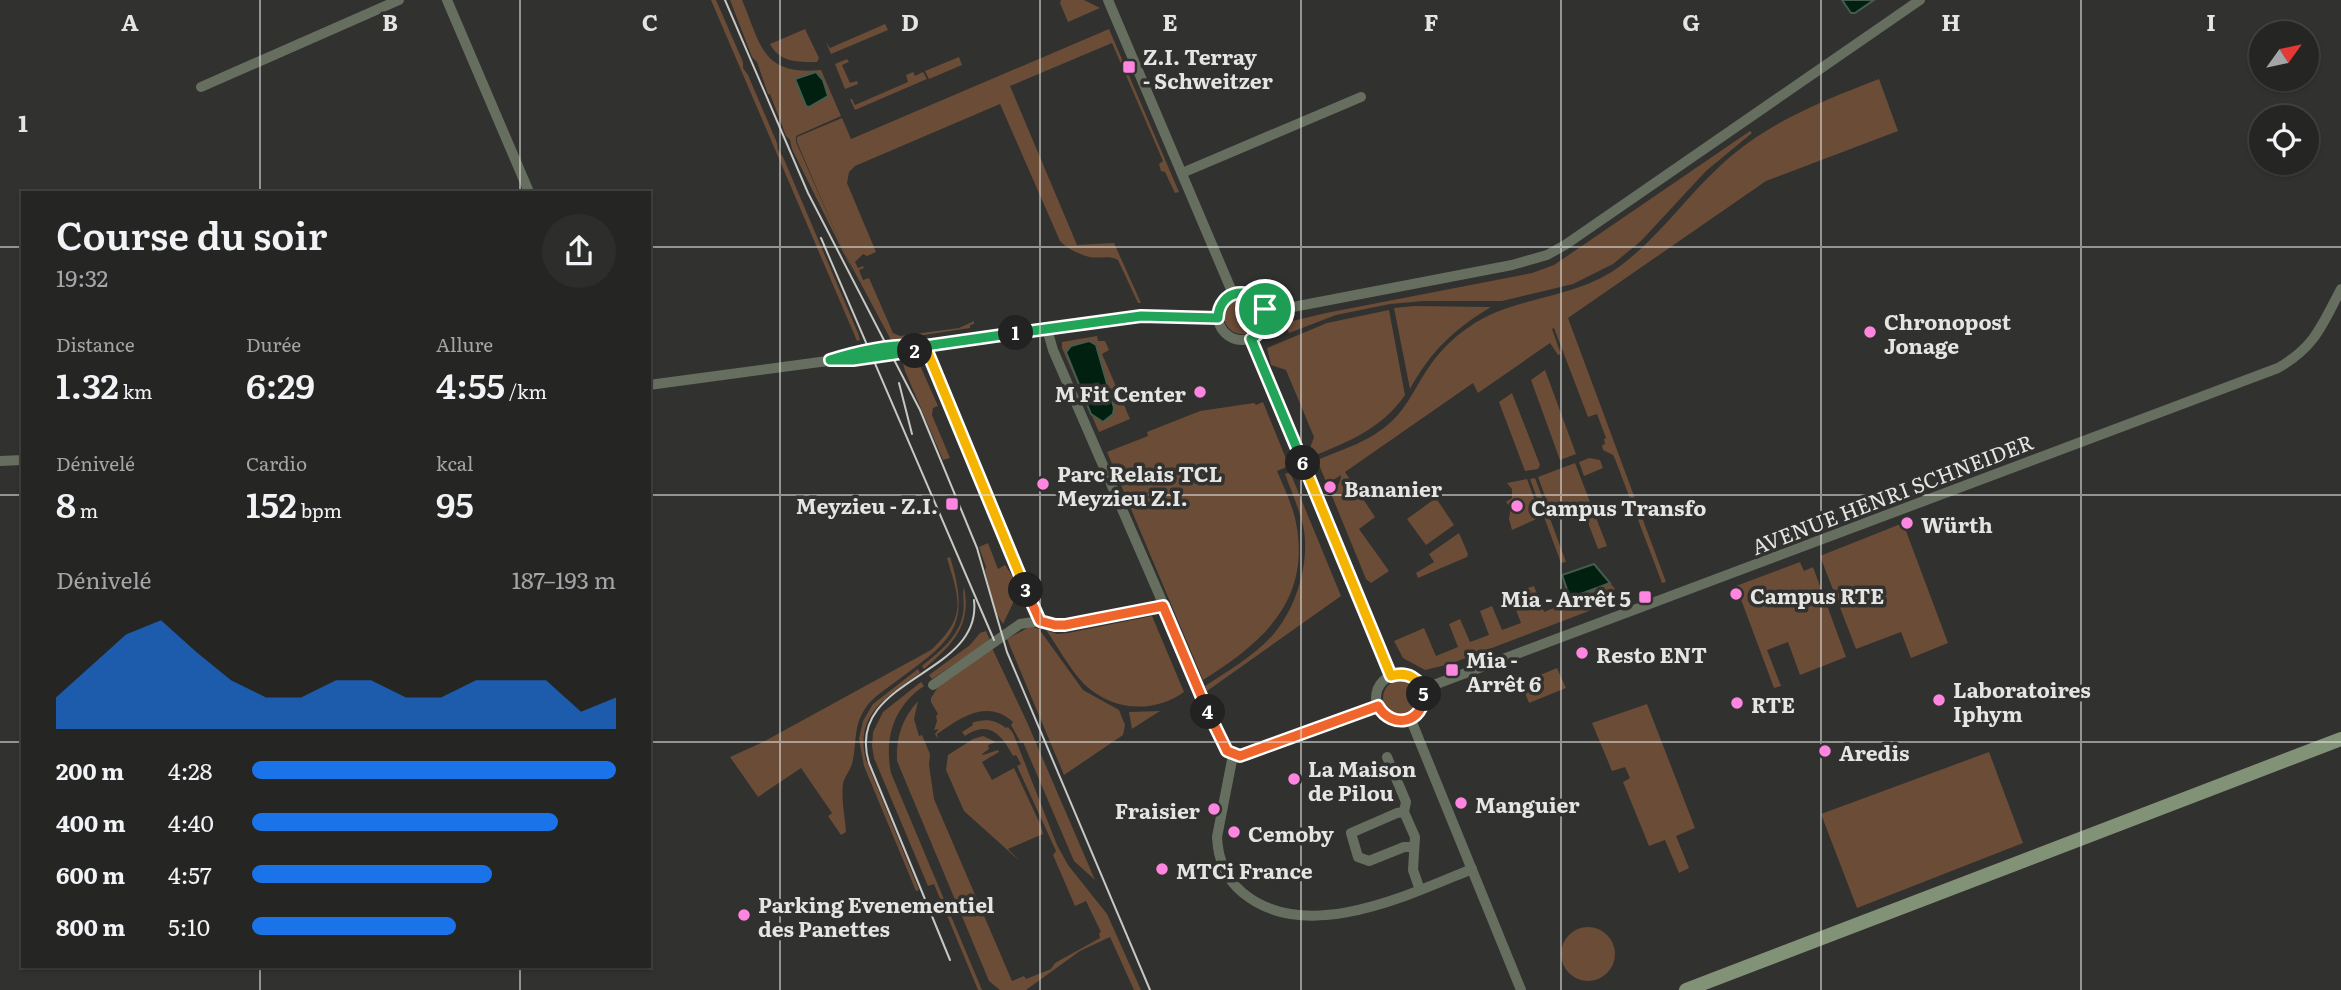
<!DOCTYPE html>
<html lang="fr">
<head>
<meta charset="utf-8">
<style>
  :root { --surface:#252523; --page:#2d2d2b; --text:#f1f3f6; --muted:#a3a5a6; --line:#424241; --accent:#1a73e8 }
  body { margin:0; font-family:Literata,serif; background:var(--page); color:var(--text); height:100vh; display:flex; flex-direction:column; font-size:26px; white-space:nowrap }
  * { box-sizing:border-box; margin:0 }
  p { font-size:23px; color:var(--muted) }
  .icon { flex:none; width:38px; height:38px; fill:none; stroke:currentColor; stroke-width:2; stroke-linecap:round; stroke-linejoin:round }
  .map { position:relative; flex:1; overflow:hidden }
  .details { position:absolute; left:21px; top:191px; width:630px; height:777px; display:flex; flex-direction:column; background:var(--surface); border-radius:0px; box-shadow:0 2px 5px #0004,0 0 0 2px var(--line) }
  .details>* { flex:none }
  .needle { width:46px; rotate:57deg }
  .controls { position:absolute; left:2249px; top:21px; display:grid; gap:14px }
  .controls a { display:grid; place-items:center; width:70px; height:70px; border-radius:50%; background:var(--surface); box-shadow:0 2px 5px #0004,0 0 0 2px var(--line); font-size:35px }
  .pin { position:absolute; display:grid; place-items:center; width:60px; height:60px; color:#fff; margin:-30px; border:4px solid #fff; border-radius:50%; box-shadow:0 2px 7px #0007 }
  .km { position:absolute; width:35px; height:35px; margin:-18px; border-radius:50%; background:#222; color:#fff; font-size:19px; line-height:35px; text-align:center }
  .round { display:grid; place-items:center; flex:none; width:74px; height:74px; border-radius:37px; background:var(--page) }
  .summary { display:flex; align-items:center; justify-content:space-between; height:119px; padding:0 35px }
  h1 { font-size:38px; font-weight:600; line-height:52px }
  .metrics { display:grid; grid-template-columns:repeat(3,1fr); gap:10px; height:119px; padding:7px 35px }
  .metrics div { display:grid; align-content:center }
  .metrics b { font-size:35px; font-weight:600 }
  .metrics small { font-size:19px; font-weight:400 }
  .metrics p { font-size:19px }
  .chart { height:196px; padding:14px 35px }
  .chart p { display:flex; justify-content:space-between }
  .chart svg { width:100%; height:126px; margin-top:7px; fill:var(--accent); opacity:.7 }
  ul { padding:0 35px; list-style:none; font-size:23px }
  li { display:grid; grid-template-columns:112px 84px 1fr; align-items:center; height:52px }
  li i { height:18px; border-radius:9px; background:var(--accent) }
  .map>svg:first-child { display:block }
  .green { fill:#6b4c37 }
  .water { fill:#012010; stroke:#455b4f; stroke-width:2 }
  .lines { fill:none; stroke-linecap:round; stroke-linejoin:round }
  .minor { stroke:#666f5f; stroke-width:10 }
  .secondary { stroke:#829277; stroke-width:14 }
  .tram { stroke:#c7c7c5; stroke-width:2 }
  .split-1-casing { stroke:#fff; stroke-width:14 }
  .split-2-casing { stroke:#fff; stroke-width:14 }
  .split-3-casing { stroke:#fff; stroke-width:14 }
  .split-4-casing { stroke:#fff; stroke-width:14 }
  .split-5-casing { stroke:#fff; stroke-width:14 }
  .split-6-casing { stroke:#fff; stroke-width:14 }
  .split-7-casing { stroke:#fff; stroke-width:14 }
  .split-1 { stroke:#22a559; stroke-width:9 }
  .split-2 { stroke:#22a559; stroke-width:9 }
  .split-3 { stroke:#f5b400; stroke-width:9 }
  .split-4 { stroke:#f0652b; stroke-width:9 }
  .split-5 { stroke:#f0652b; stroke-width:9 }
  .split-6 { stroke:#f5b400; stroke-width:9 }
  .split-7 { stroke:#22a559; stroke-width:9 }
  .grid { fill:none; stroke:#e5e5e3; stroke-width:2; stroke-opacity:0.55 }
  .poi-dot { fill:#fe86e0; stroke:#31312f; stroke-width:2.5 }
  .labels { text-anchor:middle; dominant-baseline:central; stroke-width:7; stroke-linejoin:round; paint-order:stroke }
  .poi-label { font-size:21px; font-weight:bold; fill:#e5e5e3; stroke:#31312f; text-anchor:start }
  .street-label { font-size:21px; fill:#e5e5e3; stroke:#31312f }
  .grid-label { font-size:23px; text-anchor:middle; font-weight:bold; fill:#e5e5e3; stroke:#31312f; stroke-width:7; stroke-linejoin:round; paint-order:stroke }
</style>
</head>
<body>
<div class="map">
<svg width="2341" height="990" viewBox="0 0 2341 990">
  <rect width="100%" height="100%" fill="#31312f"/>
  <g class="green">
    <path d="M 711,0 L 716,0 L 743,62 L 743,68 L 748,75 L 777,143 L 778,150 L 783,157 L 858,333 L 860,340 L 857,341 Z"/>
    <path d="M 730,0 L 742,0 C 761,44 761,76 821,70 L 841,116 L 796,136 L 796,142 L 854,274 L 792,149 L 790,140 L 786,136 L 770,94 L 768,94 L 757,62 L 752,57 Z"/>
    <path d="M 1061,0 L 1084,0 L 1100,8 L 1068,22 L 1060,3 Z"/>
    <path d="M 885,24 L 888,30 L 831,54 L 826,42 L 830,48 Z"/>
    <path d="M 805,29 L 819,58 L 817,62 C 798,62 780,63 770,44 Z"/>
    <path d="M 1109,29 L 1179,192 L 1175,193 L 1165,172 L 1161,171 L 1159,164 L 1163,161 L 1112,43 L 1010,86 L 1077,245 L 1114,243 L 1141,303 L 1138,303 L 1118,260 C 1108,255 1100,259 1090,257 C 1080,255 1066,248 1060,241 L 1000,104 L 855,166 L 849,172 L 847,183 L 876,252 L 867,256 L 863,254 L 855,262 L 858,268 L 863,266 L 864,268 L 859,270 L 863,280 L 869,278 L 893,333 L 900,336 L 959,328 L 974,321 L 974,324 L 970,325 L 970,328 L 891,340 L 844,252 L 797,142 L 797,137 L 842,118 L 851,139 Z"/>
    <path d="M 959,57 L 962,65 L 929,79 L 925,71 Z"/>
    <path d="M 847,59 L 849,62 L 842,65 L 850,83 L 857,81 L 858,84 L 845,89 L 835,64 Z"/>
    <path d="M 913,72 L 915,76 L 923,72 L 927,79 L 855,110 L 850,99 L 852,99 L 855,105 L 908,82 L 906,75 Z"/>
    <path d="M 1879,79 L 1898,131 L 1766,181 L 1568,318 L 1666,582 L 1662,583 L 1615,459 L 1613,455 L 1603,450 L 1602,445 L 1605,444 L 1604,439 L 1606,438 L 1597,414 L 1588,417 L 1554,328 L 1552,329 L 1561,354 L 1558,355 L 1550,343 L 1478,393 L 1473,383 L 1345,472 L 1375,517 L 1359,529 L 1389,571 L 1371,583 L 1366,579 L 1332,496 C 1335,490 1341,482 1341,475 L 1327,484 L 1317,460 C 1344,449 1371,441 1392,421 C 1409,405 1417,383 1431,364 C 1441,350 1454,337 1469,327 C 1513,296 1571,300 1616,269 C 1656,241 1685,198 1721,165 C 1766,123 1822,101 1879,79 Z"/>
    <path d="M 1750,131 L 1752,133 L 1706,171 L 1641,241 L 1613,264 L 1573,284 L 1502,301 L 1423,301 L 1390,304 L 1336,315 L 1289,333 L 1284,323 L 1326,313 L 1532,273 L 1554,265 Z"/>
    <circle cx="1242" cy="316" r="18"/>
    <path d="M 1415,306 L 1491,307 C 1453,330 1431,351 1410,389 L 1394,308 Z"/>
    <path d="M 1389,310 L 1405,395 C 1380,431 1345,443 1306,459 L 1314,437 L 1286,370 L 1271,365 L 1267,348 L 1327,323 Z"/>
    <path d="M 1097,336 L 1098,341 L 1105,341 L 1109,350 L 1102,354 L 1130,419 L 1099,432 L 1062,348 L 1062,342 Z"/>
    <path d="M 918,361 L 938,406 L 933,408 L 932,415 L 950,458 L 943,460 L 905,371 L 903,363 Z"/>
    <path d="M 1545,370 L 1576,454 L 1560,460 L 1531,380 Z"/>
    <path d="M 1512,393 L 1540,465 L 1538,469 L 1525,471 L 1499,402 Z"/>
    <path d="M 1263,402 L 1289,466 L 1277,471 C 1285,490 1294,508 1297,528 C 1309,604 1260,644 1203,680 L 1107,452 L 1148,436 L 1147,432 L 1200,411 L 1254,403 L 1256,405 Z"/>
    <path d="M 1589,458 L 1600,460 L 1603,468 L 1584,476 L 1579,462 Z"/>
    <path d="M 1575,463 L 1607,546 L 1598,549 L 1581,504 L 1552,515 L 1538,477 Z"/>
    <path d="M 1290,472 L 1341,596 L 1207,691 L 1205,686 C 1228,671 1252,657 1271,637 C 1296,610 1311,562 1303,525 C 1299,508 1291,491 1285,474 Z"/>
    <path d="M 1535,478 L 1566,562 L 1561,563 L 1530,479 Z"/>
    <path d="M 1527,479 L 1541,517 L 1512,530 L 1509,519 L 1511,507 L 1506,502 L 1512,498 L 1512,489 L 1507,483 Z"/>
    <path d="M 1436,498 L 1454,525 L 1426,545 L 1407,519 Z"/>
    <path d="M 1903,523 L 1948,643 L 1911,658 L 1901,632 L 1856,649 L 1820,556 Z"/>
    <path d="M 1459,533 L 1468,554 L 1467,557 L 1418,578 L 1416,573 L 1434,562 L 1429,554 Z"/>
    <path d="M 988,543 L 998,569 L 1005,565 L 1015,580 L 1013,603 L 1003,624 L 995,611 L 985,570 L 986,567 L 979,547 Z"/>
    <path d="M 950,557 C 973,630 949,642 894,683 C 882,692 870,699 863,712 C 853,729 857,747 852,764 C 850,771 844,777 843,784 C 841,798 845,817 846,832 L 841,835 L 828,816 L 832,813 L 801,768 L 758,797 L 730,757 L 763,742 L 931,650 C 967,616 960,602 947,558 Z"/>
    <path d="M 1800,562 L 1804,571 L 1813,567 L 1846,657 L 1800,675 L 1788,642 L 1767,650 L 1781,686 L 1774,688 L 1736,586 Z"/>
    <path d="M 1610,583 L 1615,589 L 1607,596 L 1610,603 L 1450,664 L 1425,670 L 1403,658 L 1394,641 L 1424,628 L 1436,656 L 1458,647 L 1449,624 L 1460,619 L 1470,642 L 1489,635 L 1480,611 L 1492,606 L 1502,630 L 1521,623 L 1510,594 L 1534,586 L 1544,612 L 1571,601 L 1570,598 Z"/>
    <path d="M 964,587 C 972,626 952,645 924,669 L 922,666 C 939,652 959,637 963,614 C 965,605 962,594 964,587 Z"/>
    <path d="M 1152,616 L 1184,692 C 1153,714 1112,711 1084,684 C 1069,668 1058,647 1046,630 L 1057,634 L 1068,633 Z"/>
    <path d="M 1031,626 L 1039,629 L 1083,690 L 1119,710 L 1125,725 L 1123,735 L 1064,775 L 1007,639 Z"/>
    <path d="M 986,631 L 990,640 L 932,679 L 929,675 L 970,645 L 980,633 Z"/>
    <path d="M 992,648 L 1027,722 L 1095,880 L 1074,861 L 1023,742 L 1021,743 L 1011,725 L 1013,722 C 987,698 960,718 937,734 L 938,739 L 935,734 L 939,729 L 934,730 L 937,721 L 936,716 L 938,714 L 931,702 L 931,698 L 938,687 Z"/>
    <path d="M 1557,668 L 1566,688 L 1529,703 L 1521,683 Z"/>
    <path d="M 918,669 L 920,673 C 887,697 854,714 866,760 L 919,890 L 916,891 L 864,766 L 859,739 L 863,721 L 873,704 Z"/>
    <circle cx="1401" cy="698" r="18"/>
    <path d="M 921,682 L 924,686 C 894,706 884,738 891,773 L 982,990 L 978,990 L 934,884 L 928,886 L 874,758 L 872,746 L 873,732 L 883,712 Z"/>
    <path d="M 918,701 L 914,719 L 919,736 L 922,735 L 930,754 L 929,765 L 934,799 L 1012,981 L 1024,976 L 1026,979 L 1051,969 L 1055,963 L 1100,938 L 1099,933 L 1101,932 L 1086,901 L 1075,906 L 1053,855 L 1056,851 L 1017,766 L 1021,764 L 1016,755 L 1013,756 C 1001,734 989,720 965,736 L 962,732 L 973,725 L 972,723 C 985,718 996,720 1006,728 L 1008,727 L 1013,733 L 1057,845 L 1068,865 L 1107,914 L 1141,990 L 1134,990 L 1110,937 L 1080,951 L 1026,990 L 1000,990 L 989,981 L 897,761 C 896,737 902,719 918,701 Z"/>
    <path d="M 1647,704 L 1695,828 L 1676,836 L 1689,868 L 1679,873 L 1665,840 L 1649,846 L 1623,782 L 1630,778 L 1625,767 L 1612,771 L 1592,723 Z"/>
    <path d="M 1160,711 L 1132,729 L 1129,712 Z"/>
    <path d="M 983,736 L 996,742 L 988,745 L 989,749 L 982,754 L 983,755 L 998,750 L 999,752 L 982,762 L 992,780 L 1014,768 L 1041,826 L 1043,834 L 1008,849 L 1022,863 L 964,811 L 946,770 L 948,755 L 973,739 Z"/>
    <path d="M 1989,752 L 2023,843 L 1857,908 L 1821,814 Z"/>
    <circle cx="1588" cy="954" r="27"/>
  </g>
  <g class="water">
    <path d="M 1842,0 L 1874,0 L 1855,13 L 1851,13 Z"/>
    <path d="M 816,72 L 823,80 L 828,96 L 809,107 L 806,106 L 795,79 Z"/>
    <path d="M 1089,341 L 1096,345 L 1114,408 L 1113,414 L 1103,422 L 1091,414 L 1066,352 L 1071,346 Z"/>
    <path d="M 1594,564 L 1610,583 L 1570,598 L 1562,575 Z"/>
  </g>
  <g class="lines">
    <g class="minor">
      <path d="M 447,0 L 529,192"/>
      <path d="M 1108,0 L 1233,294"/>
      <path d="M 201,87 L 399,0"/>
      <path d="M 1182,173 L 1361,97"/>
      <circle cx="1242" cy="316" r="24"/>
      <path d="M 1265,309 L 1293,307 L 1512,265 L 1547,255 L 1565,245 L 1920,0"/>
      <path d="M 1047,329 L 1053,350 L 1227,751 L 1233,755 L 1246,756 L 1378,706"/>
      <path d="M 1251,339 L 1391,675"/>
      <path d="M 925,346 L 1040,621 L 1055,625 L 1065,625 L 1163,606"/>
      <path d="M 830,360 L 852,353 L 914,345 L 925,346 L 1141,315 L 1218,318"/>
      <path d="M 649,385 L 835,360"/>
      <path d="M 0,461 L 23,460"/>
      <circle cx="1400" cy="698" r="24"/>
      <path d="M 933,685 L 1020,624 L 1040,621"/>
      <path d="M 1423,689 L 2278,368 C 2315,347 2322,325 2341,289"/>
      <path d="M 1411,720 L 1521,990"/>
      <path d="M 1233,755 L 1217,837 C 1218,859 1226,879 1243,893 C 1306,945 1408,895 1472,869"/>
      <path d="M 1387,757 L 1406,802 L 1404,812 L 1415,837 L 1413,870 L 1420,890"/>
      <path d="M 1404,812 L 1397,813 L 1351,833 L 1358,857 L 1369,861 L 1404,847 L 1414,847"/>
    </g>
    <path class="secondary" d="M 1686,990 L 2341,739"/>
    <g class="tram">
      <path d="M 725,0 L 808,193 L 920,410 L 977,548 L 1007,652 L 1150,990"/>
      <path d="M 821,238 L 994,640"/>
      <path d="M 899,383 L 912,434"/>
      <path d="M 950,960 L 869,763 C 843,677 983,677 974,600"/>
    </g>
  </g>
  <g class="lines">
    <g class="split-1-casing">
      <path id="split-1" d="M 1016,333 L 1141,316 L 1218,318 C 1219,289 1253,284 1265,309"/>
    </g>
    <g class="split-2-casing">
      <path id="split-2" d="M 915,351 L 853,360 L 830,360 C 859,351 895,343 925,346 L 1016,333"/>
    </g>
    <g class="split-3-casing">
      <path id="split-3" d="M 915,351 L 925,346 L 1026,590"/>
    </g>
    <g class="split-4-casing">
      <path id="split-4" d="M 1026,590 L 1040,621 L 1055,625 L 1065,625 L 1163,606 L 1208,712"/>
    </g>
    <g class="split-5-casing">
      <path id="split-5" d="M 1208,712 L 1227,751 L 1240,756 L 1378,706 C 1392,730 1424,723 1424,694"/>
    </g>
    <g class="split-6-casing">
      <path id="split-6" d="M 1303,463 L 1391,676 C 1407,671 1420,678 1424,694"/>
    </g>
    <g class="split-7-casing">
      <path id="split-7" d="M 1265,309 C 1267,323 1263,332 1251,339 L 1303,463"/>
    </g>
    <use href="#split-1" class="split-1"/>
    <use href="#split-2" class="split-2"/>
    <use href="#split-3" class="split-3"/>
    <use href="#split-4" class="split-4"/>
    <use href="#split-5" class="split-5"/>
    <use href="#split-6" class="split-6"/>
    <use href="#split-7" class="split-7"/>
  </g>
  <path class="grid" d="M 260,0 L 260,192M 520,0 L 520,192M 780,0 L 780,990M 1040,0 L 1040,990M 1301,0 L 1301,990M 1561,0 L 1561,990M 1821,0 L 1821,990M 2081,0 L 2081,990M 0,247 L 23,247M 649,247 L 2341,247M 0,495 L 23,495M 649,495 L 2341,495M 0,742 L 23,742M 649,742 L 2341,742M 260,966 L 260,990M 520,966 L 520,990"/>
  <g class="poi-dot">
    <rect x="1122" y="60" width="14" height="14" rx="3.5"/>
    <circle cx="1870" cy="332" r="7"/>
    <circle cx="1200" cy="392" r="7"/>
    <circle cx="1043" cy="484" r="7"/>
    <circle cx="1330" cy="487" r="7"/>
    <rect x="945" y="497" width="14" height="14" rx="3.5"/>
    <circle cx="1517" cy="506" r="7"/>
    <circle cx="1907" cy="523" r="7"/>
    <circle cx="1736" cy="594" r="7"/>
    <rect x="1638" y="590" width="14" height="14" rx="3.5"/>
    <circle cx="1582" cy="653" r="7"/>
    <rect x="1445" y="663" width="14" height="14" rx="3.5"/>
    <circle cx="1939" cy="700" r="7"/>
    <circle cx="1737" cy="703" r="7"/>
    <circle cx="1825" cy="751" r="7"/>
    <circle cx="1294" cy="779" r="7"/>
    <circle cx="1461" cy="803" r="7"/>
    <circle cx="1214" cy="809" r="7"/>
    <circle cx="1234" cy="832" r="7"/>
    <circle cx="1162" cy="869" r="7"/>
    <circle cx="744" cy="915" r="7"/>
  </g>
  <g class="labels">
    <g class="poi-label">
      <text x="1143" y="55">Z.I. Terray<tspan x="1143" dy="24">- Schweitzer</tspan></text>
      <text x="1884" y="320">Chronopost<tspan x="1884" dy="24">Jonage</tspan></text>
      <text x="1186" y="392" text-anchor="end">M Fit Center</text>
      <text x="1057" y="472">Parc Relais TCL<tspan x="1057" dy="24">Meyzieu Z.I.</tspan></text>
      <text x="1344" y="487">Bananier</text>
      <text x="938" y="504" text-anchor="end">Meyzieu - Z.I.</text>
      <text x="1531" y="506">Campus Transfo</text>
      <text x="1921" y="523">Würth</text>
      <text x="1750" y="594">Campus RTE</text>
      <text x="1631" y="597" text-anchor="end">Mia - Arrêt 5</text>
      <text x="1596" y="653">Resto ENT</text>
      <text x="1466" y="658">Mia -<tspan x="1466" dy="24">Arrêt 6</tspan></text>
      <text x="1953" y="688">Laboratoires<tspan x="1953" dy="24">Iphym</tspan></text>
      <text x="1751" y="703">RTE</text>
      <text x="1839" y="751">Aredis</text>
      <text x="1308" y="767">La Maison<tspan x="1308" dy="24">de Pilou</tspan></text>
      <text x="1475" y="803">Manguier</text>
      <text x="1200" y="809" text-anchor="end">Fraisier</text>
      <text x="1248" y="832">Cemoby</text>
      <text x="1176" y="869">MTCi France</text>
      <text x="758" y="903">Parking Evenementiel<tspan x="758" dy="24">des Panettes</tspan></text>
    </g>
    <g class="street-label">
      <text transform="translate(1892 493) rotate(-21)">AVENUE HENRI SCHNEIDER</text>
    </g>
  </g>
  <g class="grid-label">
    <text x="130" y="31">A</text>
    <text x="390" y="31">B</text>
    <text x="650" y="31">C</text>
    <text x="910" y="31">D</text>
    <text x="1170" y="31">E</text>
    <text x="1431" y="31">F</text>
    <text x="1691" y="31">G</text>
    <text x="1951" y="31">H</text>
    <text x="2211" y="31">I</text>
    <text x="23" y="132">1</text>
  </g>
</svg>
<div class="controls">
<a><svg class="needle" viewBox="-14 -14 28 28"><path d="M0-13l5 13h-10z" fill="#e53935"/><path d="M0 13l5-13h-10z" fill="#a3a5a6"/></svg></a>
<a><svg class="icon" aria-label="locate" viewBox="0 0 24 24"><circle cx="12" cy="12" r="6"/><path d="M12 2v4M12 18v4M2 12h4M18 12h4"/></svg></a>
</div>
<div class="pin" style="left:1265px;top:309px;background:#1e9e55"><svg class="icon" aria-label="arrive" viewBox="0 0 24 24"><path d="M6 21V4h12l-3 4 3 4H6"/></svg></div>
<b class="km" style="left:1016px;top:333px">1</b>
<b class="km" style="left:915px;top:351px">2</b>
<b class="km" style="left:1026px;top:590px">3</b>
<b class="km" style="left:1208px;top:712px">4</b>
<b class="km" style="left:1424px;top:694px">5</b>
<b class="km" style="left:1303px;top:463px">6</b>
<section class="details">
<div class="summary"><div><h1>Course du soir</h1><p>19:32</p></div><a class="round"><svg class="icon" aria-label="share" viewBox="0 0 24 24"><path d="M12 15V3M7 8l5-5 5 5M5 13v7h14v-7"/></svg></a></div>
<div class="metrics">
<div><p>Distance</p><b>1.32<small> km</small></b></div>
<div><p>Durée</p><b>6:29</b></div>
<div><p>Allure</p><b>4:55<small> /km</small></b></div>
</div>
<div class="metrics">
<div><p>Dénivelé</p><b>8<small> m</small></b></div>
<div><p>Cardio</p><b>152<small> bpm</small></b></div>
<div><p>kcal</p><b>95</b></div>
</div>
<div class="chart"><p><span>Dénivelé</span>187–193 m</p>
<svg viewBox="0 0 160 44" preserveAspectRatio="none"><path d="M0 44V33L10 22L20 11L30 6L40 17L50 27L60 33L70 33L80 27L90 27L100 33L110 33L120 27L130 27L140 27L150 38L160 33V44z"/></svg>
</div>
<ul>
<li><b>200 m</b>4:28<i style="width:100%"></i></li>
<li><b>400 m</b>4:40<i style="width:84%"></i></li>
<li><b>600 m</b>4:57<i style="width:66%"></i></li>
<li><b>800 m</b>5:10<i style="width:56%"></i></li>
</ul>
</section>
</div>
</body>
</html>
